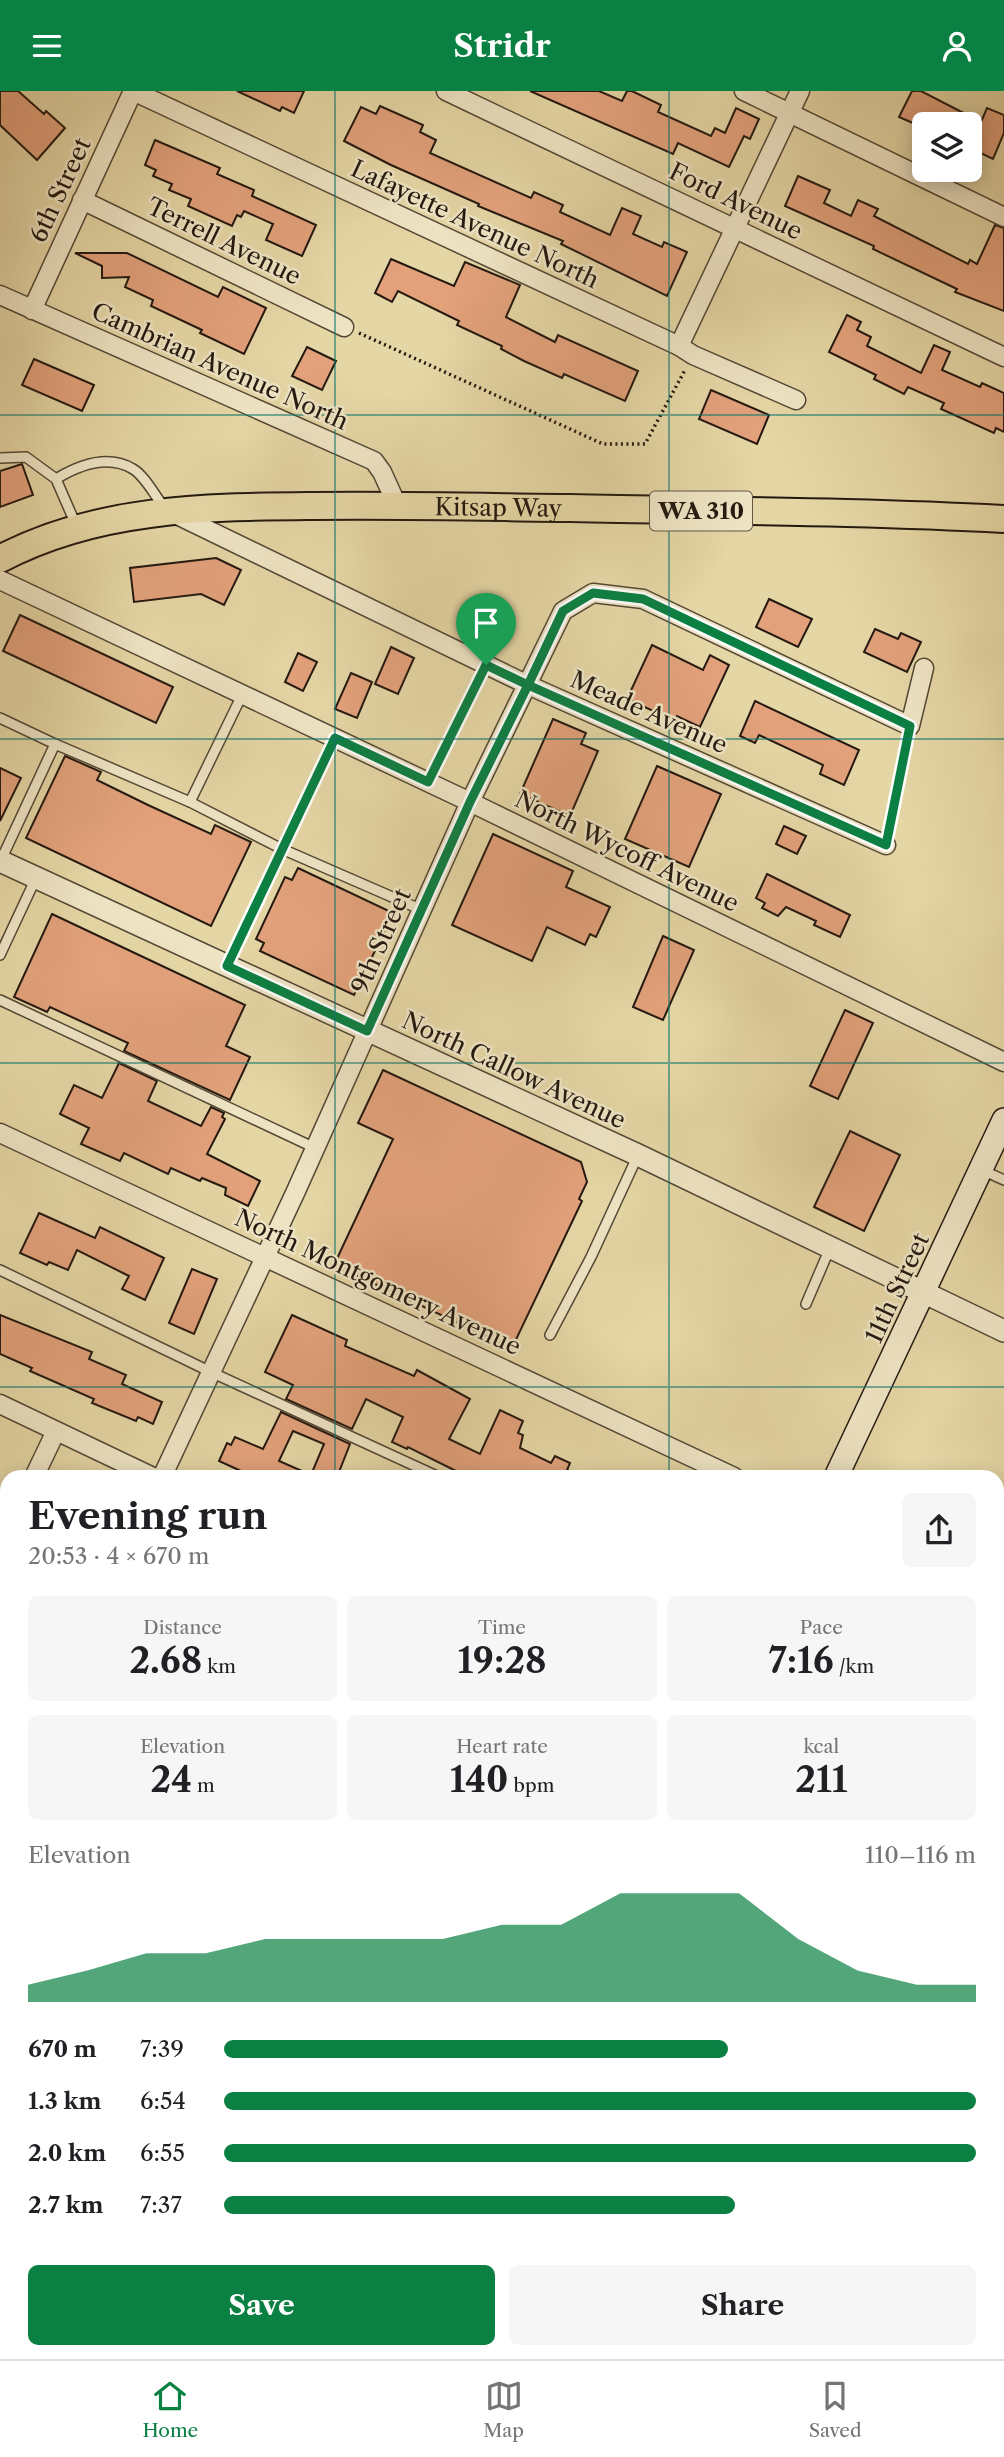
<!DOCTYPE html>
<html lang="en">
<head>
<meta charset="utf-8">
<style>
  :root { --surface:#fff; --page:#f6f6f6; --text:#202124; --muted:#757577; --line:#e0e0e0; --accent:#0b8043 }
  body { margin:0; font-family:"Libre Caslon Text",serif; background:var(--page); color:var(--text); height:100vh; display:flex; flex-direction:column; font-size:26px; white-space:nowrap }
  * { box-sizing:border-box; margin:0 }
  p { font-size:23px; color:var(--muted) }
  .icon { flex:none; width:38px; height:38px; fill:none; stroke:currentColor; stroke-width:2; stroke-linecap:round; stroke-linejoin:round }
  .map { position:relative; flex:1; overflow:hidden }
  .panel { position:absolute; left:0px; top:1379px; width:1004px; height:889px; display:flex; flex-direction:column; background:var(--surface); border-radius:21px 21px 0 0; box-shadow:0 4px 18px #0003 }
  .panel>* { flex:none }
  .tools { position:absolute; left:912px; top:21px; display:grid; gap:14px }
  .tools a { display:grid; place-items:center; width:70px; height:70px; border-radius:10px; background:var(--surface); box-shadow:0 4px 18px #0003; font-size:35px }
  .pin { position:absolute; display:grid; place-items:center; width:60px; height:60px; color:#fff; margin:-72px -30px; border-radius:50% 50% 50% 0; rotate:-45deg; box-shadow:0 0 7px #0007 }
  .pin .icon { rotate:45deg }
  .round { display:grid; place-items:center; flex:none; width:74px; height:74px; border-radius:10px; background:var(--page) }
  .summary { display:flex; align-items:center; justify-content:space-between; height:119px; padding:0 28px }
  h1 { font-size:38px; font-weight:800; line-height:52px }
  .metrics { display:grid; grid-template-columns:repeat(3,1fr); gap:10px; height:119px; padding:7px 28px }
  .metrics div { display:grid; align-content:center; border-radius:10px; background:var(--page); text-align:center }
  .metrics b { font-size:35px; font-weight:800 }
  .metrics small { font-size:19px; font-weight:400 }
  .metrics p { font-size:19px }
  .chart { height:196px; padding:14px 28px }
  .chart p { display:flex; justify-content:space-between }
  .chart svg { width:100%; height:126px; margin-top:7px; fill:var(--accent); opacity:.7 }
  .primary-button { display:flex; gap:14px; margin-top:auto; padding:14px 28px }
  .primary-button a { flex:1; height:80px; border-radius:10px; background:var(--accent); color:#fff; font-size:28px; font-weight:800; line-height:80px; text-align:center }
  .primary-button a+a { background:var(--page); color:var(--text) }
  ul { padding:0 28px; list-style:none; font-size:23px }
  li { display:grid; grid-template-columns:112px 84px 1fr; align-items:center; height:52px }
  li i { height:18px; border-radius:9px; background:var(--accent) }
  header { display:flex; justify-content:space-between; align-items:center; height:91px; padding:0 28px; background:var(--accent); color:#fff; font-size:32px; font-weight:800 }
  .menu { display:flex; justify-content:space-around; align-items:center; height:98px; border-top:2px solid var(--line); background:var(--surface); font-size:19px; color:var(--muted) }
  .menu a { display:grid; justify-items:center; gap:4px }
  .menu .on { color:var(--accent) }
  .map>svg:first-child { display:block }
  .green { fill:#b6bd86; stroke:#6d6b4b; stroke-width:2 }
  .building { fill:#e2a17b; stroke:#241910; stroke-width:2; fill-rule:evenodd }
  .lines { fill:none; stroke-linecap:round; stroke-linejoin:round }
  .service-casing { stroke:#544835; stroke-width:12 }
  .minor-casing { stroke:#544835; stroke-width:21 }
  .tertiary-casing { stroke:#544835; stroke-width:24 }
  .secondary-casing { stroke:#241910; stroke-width:26 }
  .primary-casing { stroke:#241910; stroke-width:30 }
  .path { stroke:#241910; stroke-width:3.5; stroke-dasharray:2 3.5; stroke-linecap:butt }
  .service { stroke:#eee4c4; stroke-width:9 }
  .minor { stroke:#eee4c4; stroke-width:18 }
  .tertiary { stroke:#eee4c4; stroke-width:21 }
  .secondary { stroke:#eee4c4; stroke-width:23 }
  .primary { stroke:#e5d6a5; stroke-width:26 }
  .route-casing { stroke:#fff; stroke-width:14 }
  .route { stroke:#0b8043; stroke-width:9 }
  .grid { fill:none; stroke:#0f766e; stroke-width:2; stroke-opacity:0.55 }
  .labels { text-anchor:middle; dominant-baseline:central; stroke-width:5; stroke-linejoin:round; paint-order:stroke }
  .shield { fill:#eee4c4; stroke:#615646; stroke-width:2 }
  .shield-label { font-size:23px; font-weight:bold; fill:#241910 }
  .street-label { font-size:24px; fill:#241910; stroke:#eee4c4 }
</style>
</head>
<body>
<header><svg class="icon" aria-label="menu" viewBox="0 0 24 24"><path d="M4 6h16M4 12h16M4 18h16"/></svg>Stridr<svg class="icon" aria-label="person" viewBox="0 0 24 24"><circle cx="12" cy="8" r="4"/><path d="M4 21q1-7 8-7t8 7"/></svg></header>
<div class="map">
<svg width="1004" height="2268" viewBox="0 0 1004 2268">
  <rect width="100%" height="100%" fill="#e5d6a5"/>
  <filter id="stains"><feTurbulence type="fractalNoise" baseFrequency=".00286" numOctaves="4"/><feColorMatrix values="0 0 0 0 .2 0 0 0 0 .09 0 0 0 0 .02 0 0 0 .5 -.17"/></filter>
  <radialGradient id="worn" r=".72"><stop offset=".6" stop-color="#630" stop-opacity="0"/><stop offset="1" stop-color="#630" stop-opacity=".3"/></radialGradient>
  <path class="green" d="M 844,2261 L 862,2261 L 877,2268 L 841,2268 Z"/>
  <g class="building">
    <path d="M 0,0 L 18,0 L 44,23 L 46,20 L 65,37 L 37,69 L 0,34 Z"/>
    <path d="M 237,0 L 304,0 L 294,22 L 282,16 L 280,20 Z"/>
    <path d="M 530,0 L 599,0 L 622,10 L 627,0 L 632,0 L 661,14 L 658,21 L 711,45 L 715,37 L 725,42 L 736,17 L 759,28 L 750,48 L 744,45 L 729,76 L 678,52 L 673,63 Z"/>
    <path d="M 912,0 L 921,0 L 981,31 L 987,17 L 1004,24 L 1004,42 L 993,68 L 970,57 L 980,33 L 915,33 L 899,26 Z"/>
    <path d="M 380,15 L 423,34 L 420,41 L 436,49 L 430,62 L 531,107 L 534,101 L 563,114 L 560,121 L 610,144 L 622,117 L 641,125 L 633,143 L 662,156 L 664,151 L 687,161 L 667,205 L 561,153 L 563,150 L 478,115 L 479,113 L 391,74 L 344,50 L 361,16 L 376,23 Z"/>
    <path d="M 155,49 L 220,77 L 217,83 L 254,99 L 252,105 L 316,134 L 302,165 L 266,149 L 273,133 L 244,120 L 241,126 L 237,124 L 232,135 L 188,115 L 191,108 L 169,99 L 172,93 L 153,85 L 156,79 L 145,74 Z"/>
    <path d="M 798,85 L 830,99 L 824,112 L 851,125 L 858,109 L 878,118 L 874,125 L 968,173 L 970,169 L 977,173 L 995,134 L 1004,137 L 1004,220 L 955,201 L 957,198 L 873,158 L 874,155 L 785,115 Z"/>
    <path d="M 75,162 L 127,162 L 218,206 L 223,196 L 266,217 L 244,263 L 200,242 L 202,239 L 151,215 L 153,209 L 125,196 L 129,186 L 102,187 L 102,175 Z"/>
    <path d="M 391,168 L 454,195 L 465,171 L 520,194 L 506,226 L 555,251 L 558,244 L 638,280 L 625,310 L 564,283 L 562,287 L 524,270 L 501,258 L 502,255 L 457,234 L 459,230 L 398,200 L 392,211 L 375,202 Z"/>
    <path d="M 847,224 L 861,231 L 857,239 L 871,246 L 867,255 L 921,282 L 934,254 L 950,261 L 942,279 L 980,296 L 982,292 L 1004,302 L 1004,341 L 996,337 L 994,342 L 941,318 L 944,312 L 908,296 L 904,303 L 874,288 L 876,284 L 829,261 Z"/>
    <path d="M 307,256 L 336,270 L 322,299 L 292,285 Z"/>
    <path d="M 34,268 L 94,294 L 82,320 L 22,294 Z"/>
    <path d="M 711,299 L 769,324 L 757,353 L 699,328 Z"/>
    <path d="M 22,373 L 33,404 L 0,416 L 0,380 Z"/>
    <path d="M 216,467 L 241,479 L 224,514 L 201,503 L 134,511 L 130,477 Z"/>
    <path d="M 769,508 L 812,528 L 798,556 L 756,536 Z"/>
    <path d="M 20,524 L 173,596 L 156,632 L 3,560 Z"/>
    <path d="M 875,538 L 898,548 L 901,542 L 921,551 L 907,581 L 864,561 Z"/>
    <path d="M 652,554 L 703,579 L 710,564 L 729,574 L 700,636 L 677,625 L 675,630 L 627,608 Z"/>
    <path d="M 391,556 L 414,567 L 398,603 L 375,593 Z"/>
    <path d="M 298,562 L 317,571 L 303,600 L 285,591 Z"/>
    <path d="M 351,582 L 372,591 L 357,627 L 335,618 Z"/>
    <path d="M 755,610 L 859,659 L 844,694 L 820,683 L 823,674 L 759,644 L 755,652 L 740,645 Z"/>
    <path d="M 553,628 L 586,642 L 581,653 L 598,660 L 570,725 L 520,703 Z"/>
    <path d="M 65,665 L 101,681 L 97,689 L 148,714 L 211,743 L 215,734 L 251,751 L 211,835 L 26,747 Z"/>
    <path d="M 657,675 L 721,703 L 689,776 L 625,748 Z"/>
    <path d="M 0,677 L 21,687 L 0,730 Z"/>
    <path d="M 784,735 L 806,745 L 797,763 L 776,753 Z"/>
    <path d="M 493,743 L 573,780 L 566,796 L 610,816 L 596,846 L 590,843 L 585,854 L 547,836 L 532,870 L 452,834 Z"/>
    <path d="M 298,777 L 393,822 L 354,904 L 260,860 L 264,852 L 256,848 L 285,786 L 292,789 Z"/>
    <path d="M 767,783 L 850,824 L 840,846 L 814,834 L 816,830 L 786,816 L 778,825 L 762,817 L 765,812 L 756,807 Z"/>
    <path d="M 52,823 L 245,914 L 226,955 L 250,966 L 230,1009 L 124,960 L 128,952 L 50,916 L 47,921 L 14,906 Z"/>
    <path d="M 663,845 L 694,859 L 663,929 L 633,916 Z"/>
    <path d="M 845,919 L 873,932 L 838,1008 L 810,995 Z"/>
    <path d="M 119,972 L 157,990 L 148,1010 L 201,1035 L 211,1016 L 224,1022 L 222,1026 L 225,1028 L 207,1063 L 260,1090 L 248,1115 L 225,1104 L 226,1097 L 202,1087 L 200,1090 L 171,1077 L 168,1083 L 124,1062 L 120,1070 L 81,1053 L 89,1037 L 60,1023 L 74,994 L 102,1007 Z"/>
    <path d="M 383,979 L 581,1071 L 587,1091 L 579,1108 L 582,1110 L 512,1257 L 334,1174 L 393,1048 L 358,1032 Z"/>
    <path d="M 850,1040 L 900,1064 L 864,1140 L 814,1116 Z"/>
    <path d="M 39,1122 L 95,1147 L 100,1136 L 164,1167 L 145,1209 L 122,1198 L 129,1185 L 77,1159 L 68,1179 L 49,1171 L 47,1174 L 20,1162 Z"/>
    <path d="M 192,1178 L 217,1188 L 194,1243 L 169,1232 Z"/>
    <path d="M 0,1224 L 92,1261 L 89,1268 L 126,1284 L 122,1293 L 162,1311 L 153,1333 L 138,1326 L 136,1330 L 92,1312 L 94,1308 L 30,1280 L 32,1277 L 0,1263 Z"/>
    <path d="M 292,1224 L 347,1249 L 345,1255 L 414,1285 L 417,1279 L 470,1308 L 449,1348 L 480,1363 L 500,1319 L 523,1330 L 518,1342 L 523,1344 L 520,1357 L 551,1372 L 555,1365 L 570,1372 L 567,1379 L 582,1386 L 468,1386 L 408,1356 L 407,1358 L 392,1351 L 403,1326 L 366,1308 L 352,1338 L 286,1308 L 293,1294 L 265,1281 Z"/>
    <path d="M 281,1321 L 350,1353 L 337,1386 L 254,1386 L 219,1370 L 227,1352 L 231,1354 L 235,1346 L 263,1358 ZM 293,1340 L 324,1353 L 311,1384 L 279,1370 Z"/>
  </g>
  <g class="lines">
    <g class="service-casing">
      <g id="service">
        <path d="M 0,367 L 26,366 L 56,388 L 76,434"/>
        <path d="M 56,388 C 79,374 108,363 133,378 C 145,385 155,405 164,416"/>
        <path d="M 0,627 L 55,653 L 190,711 L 282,758 L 422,819"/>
        <path d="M 428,691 L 486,574"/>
        <path d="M 190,711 L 242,604"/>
        <path d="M 886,754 L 910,635"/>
        <path d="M 1,769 L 55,653"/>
        <path d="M 0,864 L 36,787"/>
        <path d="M 228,873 L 335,647"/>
        <path d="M 0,909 L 315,1057"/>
        <path d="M 982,1079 L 1004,1089"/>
        <path d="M 0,1179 L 213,1282 L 439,1386"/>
        <path d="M 806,1213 L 830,1157"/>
        <path d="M 550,1244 L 591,1166 L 638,1064"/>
        <path d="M 998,1646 L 1004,1649"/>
        <path d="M 0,1723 L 7,1708"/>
        <path d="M 998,1915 L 1004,1918"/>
        <path d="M 998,2186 L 1004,2189"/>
        <path d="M 0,2261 L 15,2268"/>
        <path d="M 288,2268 L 291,2261"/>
        <path d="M 568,2268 L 571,2261"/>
      </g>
    </g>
    <g class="minor-casing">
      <g id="minor">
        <path d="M 133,0 L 679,255 L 693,264 L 796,309"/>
        <path d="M 446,0 L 1004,266"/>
        <path d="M 744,0 L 1004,126"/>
        <path d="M 82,109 L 344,236"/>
        <path d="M 0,204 L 374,370 L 382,381 L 397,414"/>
        <path d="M 32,219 L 133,0"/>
        <path d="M 679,255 L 800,0"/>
        <path d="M 173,422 L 528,594 L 886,754"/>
        <path d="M 0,489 L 470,711 L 1004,971"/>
        <path d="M 0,1042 L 734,1386"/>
        <path d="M 0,1313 L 153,1386"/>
        <path d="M 34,1386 L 56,1340"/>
        <path d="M 162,1386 L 296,1100 L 470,711 L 563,520 L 593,502 L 643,508 L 910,635 L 924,577"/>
        <path d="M 0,1458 L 7,1443"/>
        <path d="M 998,1511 L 1004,1514"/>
        <path d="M 998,1783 L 1004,1786"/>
        <path d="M 0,1847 L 7,1850"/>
        <path d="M 998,2052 L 1004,2055"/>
        <path d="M 886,2261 L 901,2268"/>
        <path d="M 145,2268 L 148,2261"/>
        <path d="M 830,2268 L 833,2261"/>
      </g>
    </g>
    <g class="tertiary-casing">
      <path id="tertiary" d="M 0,770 L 638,1064 L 1004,1240"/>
    </g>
    <g class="secondary-casing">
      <g id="secondary">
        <path d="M 836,1386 L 1004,1029"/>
        <path d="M 423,2268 L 426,2261"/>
      </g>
    </g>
    <g class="primary-casing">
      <g id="primary">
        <path id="s1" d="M 0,468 C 98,416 208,416 315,415 C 400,414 485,416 570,417 C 714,420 860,420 1004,428"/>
      </g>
    </g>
    <path class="path" d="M 359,242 L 603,353 L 645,353 L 685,279"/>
    <use href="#service" class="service"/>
    <use href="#minor" class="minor"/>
    <use href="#tertiary" class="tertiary"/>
    <use href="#secondary" class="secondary"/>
    <use href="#primary" class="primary"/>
  </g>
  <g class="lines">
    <g class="route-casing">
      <path id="route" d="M 486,574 L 428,691 L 335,647 L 227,875 L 367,940 L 470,711 L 528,594 L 886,754 L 910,635 L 643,508 L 593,502 L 563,520 L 528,594 L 486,574"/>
    </g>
    <use href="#route" class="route"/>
  </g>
  <path class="grid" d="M 335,0 L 335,1386M 669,0 L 669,1386M 0,324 L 1004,324M 0,648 L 1004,648M 0,972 L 1004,972M 0,1296 L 1004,1296M 0,1620 L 7,1620M 998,1620 L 1004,1620M 0,1944 L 7,1944M 998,1944 L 1004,1944M 335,2261 L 335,2268M 669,2261 L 669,2268"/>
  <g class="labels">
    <rect class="shield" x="650" y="400.5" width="102" height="39" rx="5"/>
    <g class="shield-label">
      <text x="701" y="420">WA 310</text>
    </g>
    <g class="street-label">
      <text transform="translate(60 99) rotate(-65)">6th Street</text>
      <text transform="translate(736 110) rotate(26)">Ford Avenue</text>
      <text transform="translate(475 133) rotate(25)">Lafayette Avenue North</text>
      <text transform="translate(224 150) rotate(26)">Terrell Avenue</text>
      <text transform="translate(220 275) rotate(24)">Cambrian Avenue North</text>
      <text stroke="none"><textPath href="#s1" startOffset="506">Kitsap Way</textPath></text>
      <text transform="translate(649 621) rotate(24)">Meade Avenue</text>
      <text transform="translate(627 760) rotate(26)">North Wycoff Avenue</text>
      <text transform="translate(381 850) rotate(-66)">9th Street</text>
      <text transform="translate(514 979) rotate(25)">North Callow Avenue</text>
      <text transform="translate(378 1191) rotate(25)">North Montgomery Avenue</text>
      <text transform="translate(897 1197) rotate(-65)">11th Street</text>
    </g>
  </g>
  <rect width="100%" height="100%" filter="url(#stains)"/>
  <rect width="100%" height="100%" fill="url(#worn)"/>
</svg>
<div class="tools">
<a><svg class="icon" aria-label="layers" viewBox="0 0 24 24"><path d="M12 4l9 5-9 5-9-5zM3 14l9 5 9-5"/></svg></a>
</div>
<div class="pin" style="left:486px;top:574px;background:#1e9e55"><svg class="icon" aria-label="arrive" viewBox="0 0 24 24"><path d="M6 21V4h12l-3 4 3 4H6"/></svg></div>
<section class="panel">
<div class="summary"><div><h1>Evening run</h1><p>20:53 · 4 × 670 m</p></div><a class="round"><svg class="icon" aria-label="share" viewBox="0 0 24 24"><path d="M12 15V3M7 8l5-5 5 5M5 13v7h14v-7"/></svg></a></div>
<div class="metrics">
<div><p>Distance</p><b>2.68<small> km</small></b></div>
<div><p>Time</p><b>19:28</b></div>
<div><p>Pace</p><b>7:16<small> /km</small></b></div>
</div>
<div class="metrics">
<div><p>Elevation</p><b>24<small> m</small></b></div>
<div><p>Heart rate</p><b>140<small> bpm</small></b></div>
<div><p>kcal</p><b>211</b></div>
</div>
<div class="chart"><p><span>Elevation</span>110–116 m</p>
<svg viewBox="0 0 160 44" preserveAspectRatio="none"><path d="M0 44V38L10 33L20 27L30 27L40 22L50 22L60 22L70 22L80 17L90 17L100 6L110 6L120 6L130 22L140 33L150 38L160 38V44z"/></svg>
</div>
<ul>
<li><b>670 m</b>7:39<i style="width:67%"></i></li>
<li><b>1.3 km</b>6:54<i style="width:100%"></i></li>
<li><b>2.0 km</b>6:55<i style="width:100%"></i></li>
<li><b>2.7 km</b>7:37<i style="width:68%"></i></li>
</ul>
<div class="primary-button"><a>Save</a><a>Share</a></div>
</section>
</div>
<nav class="menu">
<a class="on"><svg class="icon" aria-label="home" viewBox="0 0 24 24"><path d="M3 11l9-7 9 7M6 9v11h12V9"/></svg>Home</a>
<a><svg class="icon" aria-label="map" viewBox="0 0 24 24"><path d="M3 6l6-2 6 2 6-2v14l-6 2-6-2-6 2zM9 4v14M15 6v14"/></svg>Map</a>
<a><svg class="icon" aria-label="saved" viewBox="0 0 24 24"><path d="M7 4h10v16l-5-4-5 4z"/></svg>Saved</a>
</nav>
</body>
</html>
